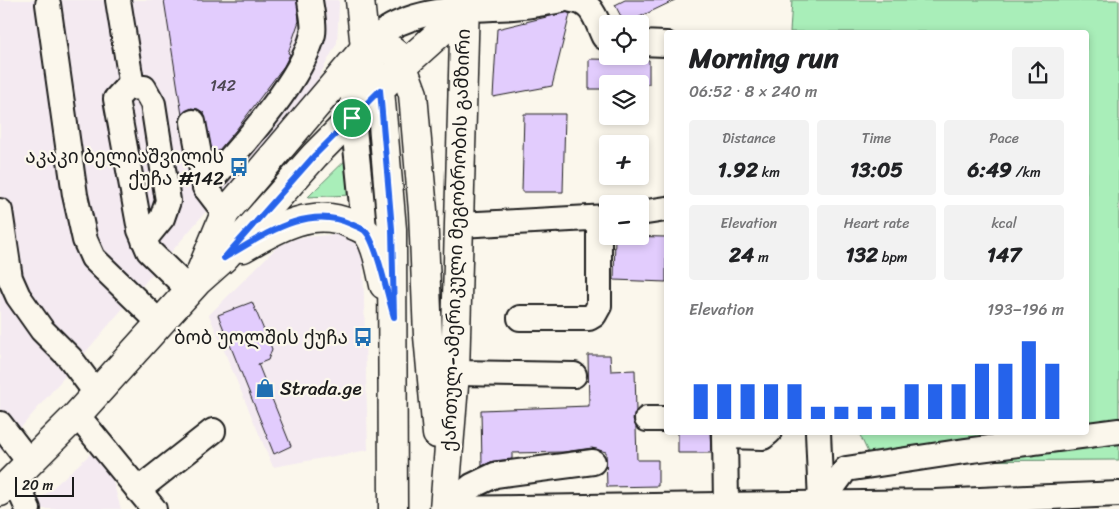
<!DOCTYPE html>
<html lang="en">
<head>
<meta charset="utf-8">
<style>
  :root { --surface:#fff; --page:#f2f2f2; --text:#202124; --muted:#757577; --accent:#2563eb }
  body { margin:0; font-family:Sriracha,"Noto Sans Georgian",sans-serif; background:var(--page); color:var(--text); height:100vh; display:flex; flex-direction:column; font-size:19px; white-space:nowrap }
  * { box-sizing:border-box; margin:0 }
  p { font-size:16px; color:var(--muted) }
  .icon { flex:none; width:28px; height:28px; fill:none; stroke:currentColor; stroke-width:2; stroke-linecap:round; stroke-linejoin:round }
  .map { position:relative; flex:1; overflow:hidden }
  .side { position:absolute; left:664px; top:30px; width:425px; height:405px; display:flex; flex-direction:column; background:var(--surface); border-radius:5px; box-shadow:0 2px 8px #0003 }
  .side>* { flex:none }
  .tools { position:absolute; left:599px; top:15px; display:grid; gap:10px }
  .tools a { display:grid; place-items:center; width:50px; height:50px; border-radius:5px; background:var(--surface); box-shadow:0 2px 8px #0003; font-size:25px }
  .scale { position:absolute; left:15px; bottom:12px; width:59px; box-sizing:border-box; padding-left:5px; border:2px solid #1c1c1c; border-top:0; font-size:14px; line-height:18px; white-space:nowrap; color:#1c1c1c; -webkit-text-stroke:4px #fbf7ec; paint-order:stroke }
  .pin { position:absolute; display:grid; place-items:center; width:42px; height:42px; color:#fff; margin:-21px; border:2px solid #fff; border-radius:50%; box-shadow:0 1px 5px #0007 }
  .round { display:grid; place-items:center; flex:none; width:52px; height:52px; border-radius:5px; background:var(--page) }
  .overview { display:flex; align-items:center; justify-content:space-between; height:85px; padding:0 25px }
  h1 { font-size:28px; font-weight:700; line-height:38px }
  .figures { display:grid; grid-template-columns:repeat(3,1fr); gap:8px; height:85px; padding:5px 25px }
  .figures div { display:grid; align-content:center; border-radius:5px; background:var(--page); text-align:center }
  .figures b { font-size:21px; font-weight:700 }
  .figures small { font-size:14px; font-weight:400 }
  .figures p { font-size:14px }
  .chart { height:140px; padding:10px 25px }
  .chart p { display:flex; justify-content:space-between }
  .chart svg { width:100%; height:90px; margin-top:5px; stroke:var(--accent); stroke-width:6 }
  .map>svg:first-child { display:block }
  .built { fill:#f4eaf1 }
  .green { fill:#a9eeb9; stroke:#62856a }
  .building { fill:#e2ccfd; stroke:#1c1c1c }
  .lines { fill:none; stroke-linecap:round; stroke-linejoin:round }
  .minor-casing { stroke:#1c1c1c; stroke-width:28 }
  .major-casing { stroke:#1c1c1c; stroke-width:31 }
  .minor { stroke:#fbf7ec; stroke-width:24 }
  .major { stroke:#fbf7ec; stroke-width:28 }
  .route-casing { stroke:#fff; stroke-width:10 }
  .route { stroke:#2563eb; stroke-width:6 }
  .labels { text-anchor:middle; dominant-baseline:central; stroke-width:4.5; stroke-linejoin:round; paint-order:stroke }
  .number-label { font-size:16px; fill:#4e4854 }
  .poi-label { font-size:19px; fill:#1c1c1c; stroke:#fbf7ec; text-anchor:end }
  .street-label { font-size:19px; fill:#1c1c1c; stroke:#fbf7ec }
</style>
</head>
<body>
<div class="map">
<svg width="1119" height="509" viewBox="0 0 1119 509">
  <rect width="100%" height="100%" fill="#fbf7ec"/>
  <filter id="ink" filterUnits="userSpaceOnUse"><feTurbulence type="fractalNoise" baseFrequency=".02" numOctaves="2"/><feDisplacementMap in="SourceGraphic" scale="10" xChannelSelector="R" yChannelSelector="G"/><feConvolveMatrix kernelMatrix="1 2 1 2 8 2 1 2 1" color-interpolation-filters="sRGB"/></filter>
  <g filter="url(#ink)">
    <g class="built">
      <path d="M 0,0 L 339,0 L 339,5 L 337,43 L 315,84 L 0,452 Z"/>
      <path d="M 340,234 L 357,242 L 363,262 L 368,450 L 273,467 L 209,315 L 277,247 L 296,238 Z"/>
      <path d="M 96,449 L 107,462 L 121,509 L 29,509 Z"/>
    </g>
    <g class="green">
      <path d="M 792,0 L 1119,0 L 1119,460 L 872,461 L 859,433 L 1086,432 L 1086,32 L 790,32 Z"/>
      <path d="M 365,141 L 351,195 L 308,197 Z"/>
    </g>
    <g class="building">
      <path d="M 164,0 L 297,0 L 299,21 L 288,53 L 290,54 L 284,66 L 236,130 L 213,157 L 204,113 L 198,109 L 191,108 L 182,115 Z"/>
      <path d="M 625,0 L 675,0 L 625,24 L 615,5 Z"/>
      <path d="M 567,12 L 570,14 L 552,86 L 493,97 L 497,29 Z"/>
      <path d="M 589,59 L 649,60 L 649,84 L 608,84 L 608,89 L 589,89 Z"/>
      <path d="M 524,114 L 565,114 L 563,192 L 522,192 Z"/>
      <path d="M 615,236 L 666,237 L 666,282 L 614,280 Z"/>
      <path d="M 252,302 L 272,349 L 268,360 L 258,364 L 291,446 L 274,454 L 218,315 Z"/>
      <path d="M 588,355 L 610,355 L 611,371 L 635,370 L 636,411 L 633,419 L 636,427 L 637,460 L 658,460 L 658,486 L 607,487 L 606,452 L 592,448 L 563,452 L 512,453 L 512,459 L 493,461 L 482,466 L 481,410 L 589,406 Z"/>
      <path d="M 678,432 L 711,432 L 712,453 L 678,453 Z"/>
    </g>
    <g class="lines">
      <g class="minor-casing">
        <g id="minor">
          <path d="M 118,0 L 132,87"/>
          <path d="M 572,0 C 593,2 596,20 604,37 L 608,39"/>
          <path d="M 48,4 L 75,195 L 85,240 L 93,258 L 160,323"/>
          <path d="M 640,43 L 666,44"/>
          <path d="M 193,122 L 205,187"/>
          <path d="M 0,211 L 10,278 L 18,296 L 42,330 L 70,358 L 97,394"/>
          <path d="M 225,213 L 205,187 C 237,151 302,81 313,34 C 315,24 311,10 310,0"/>
          <path d="M 640,213 L 666,209"/>
          <path d="M 459,225 L 608,217"/>
          <path d="M 364,230 C 362,202 359,175 356,147 C 347,72 353,27 437,12 C 461,8 488,9 513,7 C 529,6 546,3 562,0"/>
          <path d="M 144,240 L 162,218 L 168,201 L 153,104 L 144,88 L 127,87 L 116,99 L 140,230 L 149,251 L 189,290"/>
          <path d="M 520,318 L 589,318 L 594,315 L 599,306 L 599,219"/>
          <path d="M 455,373 L 574,375"/>
          <path d="M 77,415 L 154,509"/>
          <path d="M 647,419 L 666,419"/>
          <path d="M 0,424 L 30,463"/>
          <path d="M 725,432 L 725,436 L 763,437 L 769,432"/>
          <path d="M 818,432 L 821,503"/>
          <path d="M 725,436 L 726,504"/>
          <path d="M 14,478 L 28,509"/>
          <path d="M 138,490 L 213,431"/>
          <path d="M 821,503 L 846,469 L 965,451 L 1119,431"/>
          <path d="M 444,509 L 472,486 L 495,475 L 593,462"/>
          <path d="M 446,509 L 935,502 L 1119,494"/>
        </g>
      </g>
      <g class="major-casing">
        <g id="major">
          <path d="M 360,0 L 365,48 L 380,90 L 392,229 L 393,509"/>
          <path d="M 365,48 L 382,48 L 392,50 L 399,56 L 413,94 L 423,211 L 428,336 L 437,434"/>
          <path d="M 243,248 C 276,229 313,206 351,224 C 355,226 361,228 365,231 C 377,242 380,269 384,285"/>
          <path d="M 199,276 L 225,213 L 365,48"/>
          <path d="M 0,492 L 77,415 L 197,282 L 224,258 L 315,155 L 404,65 L 464,11"/>
          <path d="M 444,509 L 455,373 L 465,1"/>
        </g>
      </g>
      <use href="#minor" class="minor"/>
      <use href="#major" class="major"/>
    </g>
  </g>
  <g class="lines" filter="url(#ink)">
    <g class="route-casing">
      <path id="route" d="M 380,90 L 392,229 L 394,317 C 388,299 377,242 365,231 C 362,228 355,226 351,224 C 306,203 262,237 224,258 L 315,155 Z"/>
    </g>
    <use href="#route" class="route"/>
  </g>
  <defs>
    <g id="bus-bare" transform="scale(1.5)"><path d="M-5-6H5V4H4V6H2V4H-2V6H-4V4H-5ZM-3.5-4V0h7V-4ZM-3.5 1.2v1.5H-2V1.2ZM2 1.2v1.5H3.5V1.2Z" fill="#1f6fb2" stroke="#fbf7ec" stroke-width="2.5" paint-order="stroke"/></g>
    <g id="shop-bare" transform="scale(1.5)"><path d="M-5-2.5h2.3a2.7 3.5 0 0 1 5.4 0H5L5.5 6h-11ZM-1.5-2.5h3a1.5 2.3 0 0 0-3 0Z" fill="#1f6fb2" stroke="#fbf7ec" stroke-width="2.5" paint-order="stroke"/></g>
  </defs>
  <g fill-rule="evenodd">
    <use href="#bus-bare" x="239" y="167"/>
    <use href="#bus-bare" x="363" y="337"/>
    <use href="#shop-bare" x="265" y="388"/>
  </g>
  <g class="labels">
    <g class="number-label">
      <text x="223" y="85">142</text>
    </g>
    <g class="poi-label">
      <text x="224" y="156">აკაკი ბელიაშვილის<tspan x="224" dy="22">ქუჩა #142</tspan></text>
      <text x="348" y="337">ბობ უოლშის ქუჩა</text>
      <text x="280" y="388" text-anchor="start">Strada.ge</text>
    </g>
    <g class="street-label">
      <text transform="translate(456 240) rotate(-88)">ქართულ-ამერიკული მეგობრობის გამზირი</text>
    </g>
  </g>
</svg>
<div class="tools">
<a><svg class="icon" aria-label="locate" viewBox="0 0 24 24"><circle cx="12" cy="12" r="6"/><path d="M12 2v4M12 18v4M2 12h4M18 12h4"/></svg></a>
<a><svg class="icon" aria-label="layers" viewBox="0 0 24 24"><path d="M12 4l9 5-9 5-9-5zM3 14l9 5 9-5"/></svg></a>
<a>+</a>
<a>−</a>
</div>
<div class="scale">20 m</div>
<div class="pin" style="left:352px;top:118px;background:#1e9e55"><svg class="icon" aria-label="arrive" viewBox="0 0 24 24"><path d="M6 21V4h12l-3 4 3 4H6"/></svg></div>
<section class="side">
<div class="overview"><div><h1>Morning run</h1><p>06:52 · 8 × 240 m</p></div><a class="round"><svg class="icon" aria-label="share" viewBox="0 0 24 24"><path d="M12 15V3M7 8l5-5 5 5M5 13v7h14v-7"/></svg></a></div>
<div class="figures">
<div><p>Distance</p><b>1.92<small> km</small></b></div>
<div><p>Time</p><b>13:05</b></div>
<div><p>Pace</p><b>6:49<small> /km</small></b></div>
</div>
<div class="figures">
<div><p>Elevation</p><b>24<small> m</small></b></div>
<div><p>Heart rate</p><b>132<small> bpm</small></b></div>
<div><p>kcal</p><b>147</b></div>
</div>
<div class="chart"><p><span>Elevation</span>193–196 m</p>
<svg viewBox="0 0 160 44" preserveAspectRatio="none"><path d="M5 44V27M15 44V27M25 44V27M35 44V27M45 44V27M55 44V38M65 44V38M75 44V38M85 44V38M95 44V27M105 44V27M115 44V27M125 44V17M135 44V17M145 44V6M155 44V17"/></svg>
</div>
</section>
</div>
</body>
</html>
